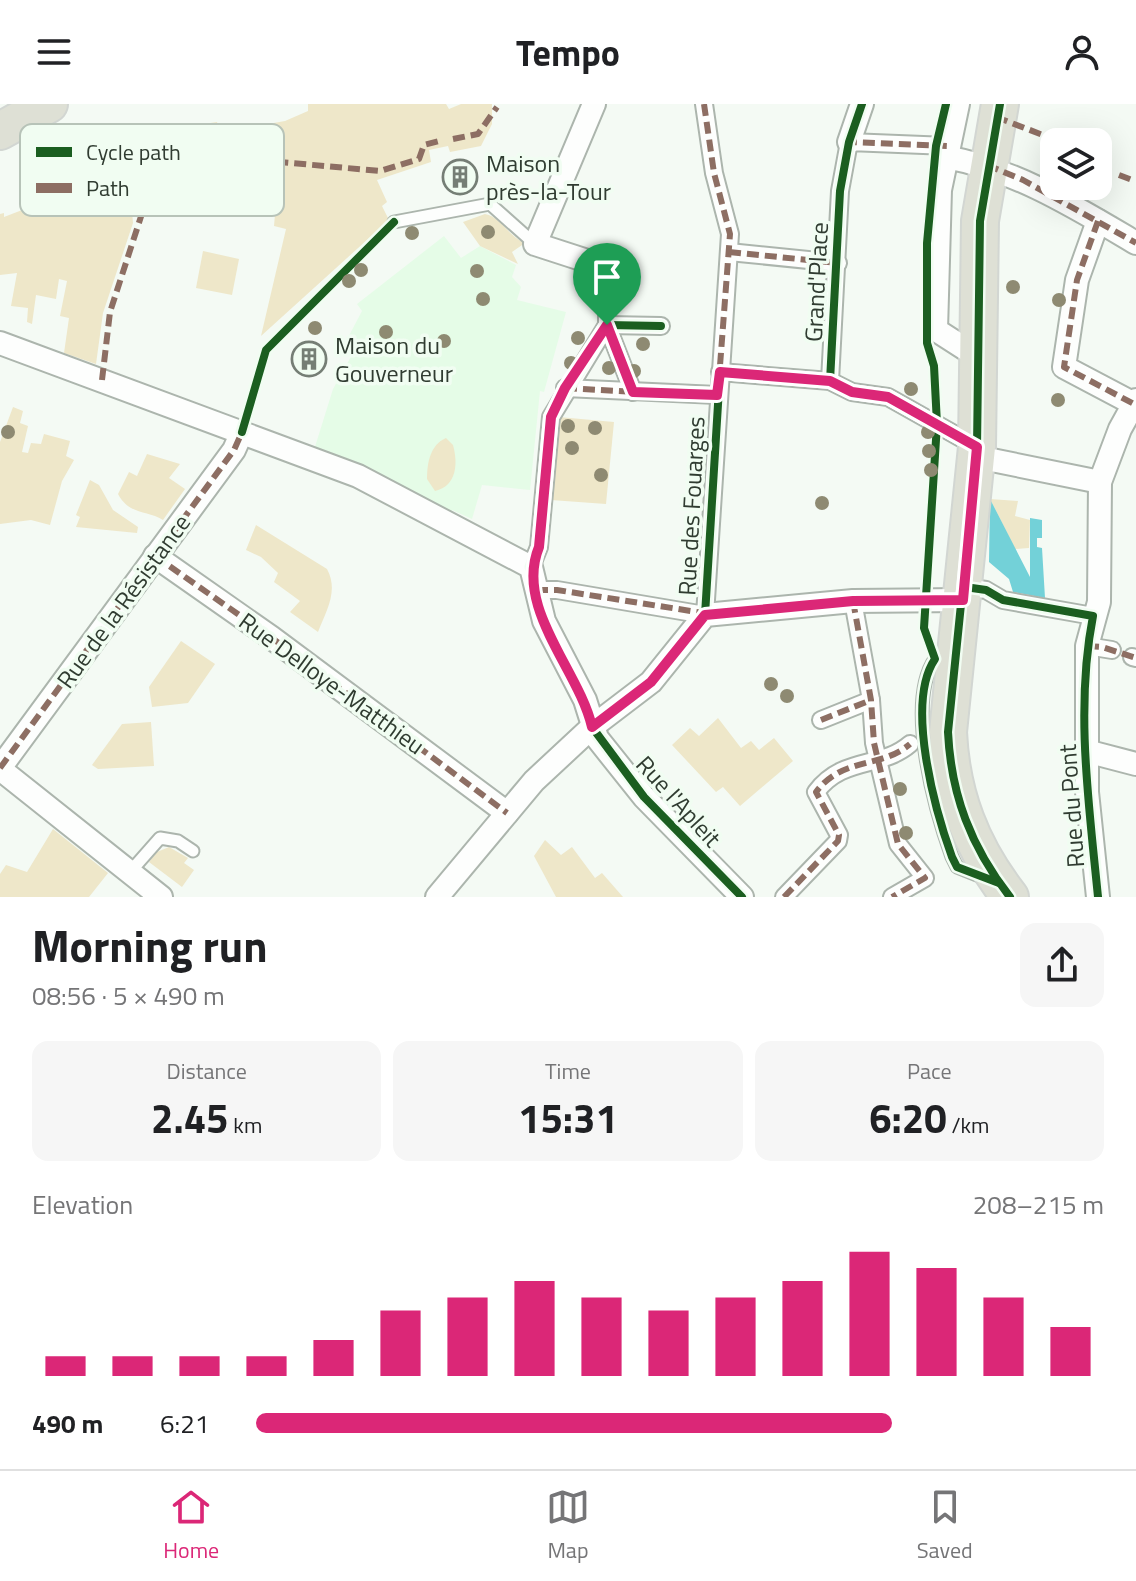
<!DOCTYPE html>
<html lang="en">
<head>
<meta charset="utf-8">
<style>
  :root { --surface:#fff; --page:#f6f6f6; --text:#202124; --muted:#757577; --line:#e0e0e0; --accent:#db2777 }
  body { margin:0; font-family:"Titillium Web",sans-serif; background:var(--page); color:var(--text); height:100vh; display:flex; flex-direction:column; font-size:30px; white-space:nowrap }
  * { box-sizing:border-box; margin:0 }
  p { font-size:26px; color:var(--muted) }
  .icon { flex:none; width:44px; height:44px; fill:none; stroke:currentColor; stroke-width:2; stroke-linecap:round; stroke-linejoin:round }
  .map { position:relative; height:793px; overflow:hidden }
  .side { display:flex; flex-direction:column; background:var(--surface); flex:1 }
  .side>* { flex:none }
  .controls { position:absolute; left:1040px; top:24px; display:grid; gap:16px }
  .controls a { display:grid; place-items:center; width:72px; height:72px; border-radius:16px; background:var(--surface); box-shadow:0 8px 32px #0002; font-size:40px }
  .pin { position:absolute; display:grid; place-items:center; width:68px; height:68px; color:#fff; margin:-82px -34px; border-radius:50% 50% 50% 0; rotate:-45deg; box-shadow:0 0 8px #0007 }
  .pin .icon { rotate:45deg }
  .round { display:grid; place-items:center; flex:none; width:84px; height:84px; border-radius:16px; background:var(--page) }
  .head { display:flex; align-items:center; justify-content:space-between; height:136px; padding:0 32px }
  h1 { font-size:44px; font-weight:700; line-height:60px }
  .stats { display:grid; grid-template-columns:repeat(3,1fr); gap:12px; height:136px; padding:8px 32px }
  .stats div { display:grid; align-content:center; border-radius:16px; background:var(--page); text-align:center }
  .stats b { font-size:40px; font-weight:700 }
  .stats small { font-size:22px; font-weight:400 }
  .stats p { font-size:22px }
  .chart { height:224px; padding:16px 32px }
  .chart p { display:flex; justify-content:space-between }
  .chart svg { width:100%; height:144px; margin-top:8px; stroke:var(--accent); stroke-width:6 }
  ul { padding:0 32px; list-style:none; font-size:26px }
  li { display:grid; grid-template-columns:128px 96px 1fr; align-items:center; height:60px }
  li i { height:20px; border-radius:10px; background:var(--accent) }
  header { display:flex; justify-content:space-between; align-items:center; height:104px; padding:0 32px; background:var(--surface); font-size:36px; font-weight:700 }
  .tab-bar { display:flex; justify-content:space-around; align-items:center; height:112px; border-top:2px solid var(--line); background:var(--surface); font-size:22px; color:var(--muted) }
  .tab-bar a { display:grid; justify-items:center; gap:4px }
  .tab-bar .selected { color:var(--accent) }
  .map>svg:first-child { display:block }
  .built { fill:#e5fce7 }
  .green { fill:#eee7c9 }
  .water { fill:#73d1d8 }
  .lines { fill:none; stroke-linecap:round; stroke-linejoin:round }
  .service-casing { stroke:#acb5ad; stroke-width:15 }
  .pedestrian-casing { stroke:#acb5ad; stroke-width:20 }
  .minor-casing { stroke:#acb5ad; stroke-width:26 }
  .primary-casing { stroke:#d2d6d2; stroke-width:40 }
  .service { stroke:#fdfefd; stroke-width:11 }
  .pedestrian { stroke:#fdfefd; stroke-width:16 }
  .minor { stroke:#fdfefd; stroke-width:22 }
  .primary { stroke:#dee0d5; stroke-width:36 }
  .quiet { stroke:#8d6e63; stroke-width:6; stroke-dasharray:12 6; stroke-linecap:butt }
  .cycleway-casing { stroke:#f1fdf2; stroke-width:13 }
  .cycleway { stroke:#1b5e20; stroke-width:8 }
  .tree { fill:#8e8a72 }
  .route-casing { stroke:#fff; stroke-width:16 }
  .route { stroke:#db2777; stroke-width:10 }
  .labels { text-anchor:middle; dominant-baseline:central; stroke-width:7; stroke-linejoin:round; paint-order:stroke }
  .poi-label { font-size:24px; fill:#303c31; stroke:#f1fdf2; text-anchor:start }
  .street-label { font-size:24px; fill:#303c31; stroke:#f1fdf2 }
  .key { fill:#f1fdf2; stroke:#b7c3b8; stroke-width:2 }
  .key-label { font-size:22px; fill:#303c31 }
</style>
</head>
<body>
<header><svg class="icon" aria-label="menu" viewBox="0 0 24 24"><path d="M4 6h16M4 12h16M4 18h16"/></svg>Tempo<svg class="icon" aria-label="person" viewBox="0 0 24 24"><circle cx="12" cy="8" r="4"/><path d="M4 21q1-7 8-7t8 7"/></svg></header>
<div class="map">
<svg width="1136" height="793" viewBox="0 0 1136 793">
  <rect width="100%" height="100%" fill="#f4faf4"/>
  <path class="built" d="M 444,132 L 461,154 L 480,142 L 516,161 L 512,173 L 521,183 L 517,196 L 566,208 L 544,288 L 540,287 L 530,386 L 482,381 L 472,415 L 452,406 L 451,411 L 314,346 L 333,285 L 353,249 L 343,243 L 362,207 L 357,200 Z"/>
  <g class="green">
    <path d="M 308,0 L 446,0 L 449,5 L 461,0 L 492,0 L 492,20 L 481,42 L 450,48 L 448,42 L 429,46 L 431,58 L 377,76 L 387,98 L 382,102 L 389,116 L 261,232 L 286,125 L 274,122 L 278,75 L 261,72 L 263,61 L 259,51 L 175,77 L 162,37 L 206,30 L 204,20 L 217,18 L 221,34 L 228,32 L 228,27 L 285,17 L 308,7 Z"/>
    <path d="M 74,86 L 83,113 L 131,95 L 133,119 L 103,209 L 96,260 L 64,249 L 69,214 L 60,212 L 67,177 L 59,175 L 56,195 L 36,191 L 32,220 L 27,218 L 28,204 L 11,202 L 17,169 L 0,171 L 0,110 L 4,109 L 4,113 Z"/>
    <path d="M 485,110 C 501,113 509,133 525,139 L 512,148 L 518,160 L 480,142 L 463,118 Z"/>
    <path d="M 203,147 L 239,155 L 232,191 L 196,184 Z"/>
    <path d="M 13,303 L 23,307 L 20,319 L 28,322 L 22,348 L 28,349 L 31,339 L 41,340 L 44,330 L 70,337 L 66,352 L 74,356 L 62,377 L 50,421 L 31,416 L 0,420 L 0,338 Z"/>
    <path d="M 559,313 L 614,318 L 606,400 L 551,396 Z"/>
    <path d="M 446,334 L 453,341 C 458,359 457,382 435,387 L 427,375 C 427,359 430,341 446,334 Z"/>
    <path d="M 147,350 L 180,360 L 169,374 L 185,385 L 163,416 C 147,406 129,411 118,390 L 129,368 L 137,372 Z"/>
    <path d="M 90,376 L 99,381 L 113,406 L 138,423 L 137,429 L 76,423 L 80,413 L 76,411 Z"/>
    <path d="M 990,395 L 1018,397 L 1015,412 L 1030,416 L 1029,444 L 1015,445 Z"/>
    <path d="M 256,421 L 327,465 C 339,487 326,507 318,528 L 290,508 L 300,497 L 274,478 L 278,469 L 261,453 L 246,446 Z"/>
    <path d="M 181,537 L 215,560 L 188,599 L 152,603 L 149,583 Z"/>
    <path d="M 718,614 L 741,644 L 751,637 L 759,646 L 774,634 L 793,657 L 740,702 L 723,683 L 716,688 L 672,641 L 690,624 L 699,632 Z"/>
    <path d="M 151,618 L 154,662 L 98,665 L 92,661 L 122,620 Z"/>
    <path d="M 53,725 L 108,769 L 89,793 L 0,793 L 0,770 L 6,761 L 27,768 Z"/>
    <path d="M 545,736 L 561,751 L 572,743 L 595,774 L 602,769 L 623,793 L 556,793 L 534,752 Z"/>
    <path d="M 169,743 L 188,754 L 184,759 L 194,766 L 182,783 L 149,758 L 157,748 Z"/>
  </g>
  <path class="water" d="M 990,395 L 1030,473 L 1030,414 L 1042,416 L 1042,434 L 1037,434 L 1037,443 L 1042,444 L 1045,494 L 1013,488 L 1009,475 L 989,458 Z"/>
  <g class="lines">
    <g class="service-casing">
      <g id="service">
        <path d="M 394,118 L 490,100 L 535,140"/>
        <path d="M 948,548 L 935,555 C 905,599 935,706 952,753 L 957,763 L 987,775"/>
        <path d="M 130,768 L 160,734 L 178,737 L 193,747"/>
      </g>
    </g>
    <g class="pedestrian-casing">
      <g id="pedestrian">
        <path d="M 729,148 L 838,159"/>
        <path d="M 607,185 L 607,221 L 633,288"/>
        <path d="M 720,268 L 830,277 L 852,288 L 888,293 L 977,343"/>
        <path d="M 830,277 L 840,87 L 849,38 L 948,42"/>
        <path d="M 565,284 L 717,291"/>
        <path d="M 531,463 L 539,443 L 551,313 L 607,221 L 661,222"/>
        <path d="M 965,483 L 986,486 L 1003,496 L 1093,512"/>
        <path d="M 536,486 L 557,486 L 705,511 L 730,130 L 714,69 L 704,0"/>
        <path d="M 853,497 L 871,596 L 874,639 L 898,740 L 925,774 L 892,793"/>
        <path d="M 1087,542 L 1112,546"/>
        <path d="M 1132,553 L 1136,554"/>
        <path d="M 821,616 L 871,596"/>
        <path d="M 784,793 L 838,737 L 839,731 L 816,688 C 843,652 881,665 910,640"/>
      </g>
    </g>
    <g class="minor-casing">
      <g id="minor">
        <path d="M 594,0 L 535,140 L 612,165 L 607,185"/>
        <path d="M 958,0 L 940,86 L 936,226 L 978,253"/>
        <path d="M 849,38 L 862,0"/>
        <path d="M 946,53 C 1016,66 1075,103 1136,139"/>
        <path d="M 1098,117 L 1077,176 L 1064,263 L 1134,300"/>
        <path d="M 0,239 L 358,372 L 531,463 L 544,517 L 585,596 L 597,634 L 644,693 L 742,793"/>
        <path d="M 977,353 L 1100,378"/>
        <path d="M 155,452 L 272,534 L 507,709"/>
        <path d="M 1086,647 L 1136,660"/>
        <path d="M 0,664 L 234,346 L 242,328"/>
        <path d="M 0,665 L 161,793"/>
        <path d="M 437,793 L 534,677 L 592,623 L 651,578 L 705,511 L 853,497 L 963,496"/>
        <path d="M 1098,793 L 1087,688 L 1087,542 L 1099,498 L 1100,378 L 1120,325 L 1136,296"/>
      </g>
    </g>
    <g class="primary-casing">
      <g id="primary">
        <path d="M 1000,0 L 980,117 L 977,343 L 948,628 C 951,691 971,743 1010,793"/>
        <path d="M 0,27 L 49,0"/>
      </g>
    </g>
    <use href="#service" class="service"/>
    <use href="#pedestrian" class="pedestrian"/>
    <use href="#minor" class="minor"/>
    <use href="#primary" class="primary"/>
    <g class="quiet">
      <path d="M 704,0 L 714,69 L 730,130 L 719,275"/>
      <path d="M 996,13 L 1061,38"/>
      <path d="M 453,35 L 478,30 L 497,3"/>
      <path d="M 848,42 L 849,38 L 948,42"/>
      <path d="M 1098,60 L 1114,68"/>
      <path d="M 987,61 L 1023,76 L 1136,139"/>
      <path d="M 1119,71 L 1132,76"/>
      <path d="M 1098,117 L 1077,176 L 1064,263 L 1134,300"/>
      <path d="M 729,148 L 838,159"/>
      <path d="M 102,276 L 110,208 L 147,94 L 258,56 L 380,67 L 419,55 L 424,41 L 443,36"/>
      <path d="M 823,276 L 852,288 L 888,293 L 977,343"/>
      <path d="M 565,284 L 637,288"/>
      <path d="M 155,452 L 272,534 L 507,709"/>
      <path d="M 533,457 L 531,463 L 544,517 L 585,596 L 592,623 L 596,620"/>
      <path d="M 536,486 L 557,486 L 710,510"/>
      <path d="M 853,497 L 871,596 L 874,639 L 898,740 L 925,774 L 892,793"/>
      <path d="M 1087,542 L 1102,543 L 1136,554"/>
      <path d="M 821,616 L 871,596"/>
      <path d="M 0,664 L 234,346 L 242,328"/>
      <path d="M 784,793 L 838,737 L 839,731 L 816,688 C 843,652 881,665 910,640"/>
    </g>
    <g class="cycleway-casing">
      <g id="cycleway">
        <path d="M 946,0 L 936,42 L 927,139 L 927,239 L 934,262 L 937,320 L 924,524 L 935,555 C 905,599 935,706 952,753 L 957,763 L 999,779"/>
        <path d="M 1000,0 L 980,117 L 977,343 L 948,628 C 951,691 971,743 1010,793"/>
        <path d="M 607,185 L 607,221 L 633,288 L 717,291"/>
        <path d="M 242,328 L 266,246 L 394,118"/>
        <path d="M 531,463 L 539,443 L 551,313 L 607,221 L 661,222"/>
        <path d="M 965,483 L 986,486 L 1003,496 L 1093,512 C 1075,604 1089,701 1098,793"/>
        <path d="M 705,511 L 720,268 L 830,277 L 840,87 L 849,38 L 862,0"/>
        <path d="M 705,511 L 651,578 L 592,623 L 644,693 L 742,793"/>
        <path d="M 705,511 L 853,497 L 963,496"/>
      </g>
    </g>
    <use href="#cycleway" class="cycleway"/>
  </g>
  <g class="tree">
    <circle cx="488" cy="128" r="7"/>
    <circle cx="412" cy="129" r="7"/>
    <circle cx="361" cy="166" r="7"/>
    <circle cx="477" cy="167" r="7"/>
    <circle cx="349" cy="177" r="7"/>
    <circle cx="1013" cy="183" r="7"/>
    <circle cx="483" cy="195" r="7"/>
    <circle cx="1059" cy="196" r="7"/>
    <circle cx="315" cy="224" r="7"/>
    <circle cx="386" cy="228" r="7"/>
    <circle cx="578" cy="234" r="7"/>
    <circle cx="444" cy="237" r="7"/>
    <circle cx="643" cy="240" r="7"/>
    <circle cx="571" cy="259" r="7"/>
    <circle cx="609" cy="264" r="7"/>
    <circle cx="634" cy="267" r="7"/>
    <circle cx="911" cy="285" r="7"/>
    <circle cx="1058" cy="296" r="7"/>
    <circle cx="568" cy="322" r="7"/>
    <circle cx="595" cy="324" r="7"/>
    <circle cx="8" cy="328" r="7"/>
    <circle cx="928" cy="328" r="7"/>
    <circle cx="572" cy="344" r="7"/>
    <circle cx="929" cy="347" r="7"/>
    <circle cx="931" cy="366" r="7"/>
    <circle cx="601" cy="371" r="7"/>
    <circle cx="822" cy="399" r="7"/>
    <circle cx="771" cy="580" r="7"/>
    <circle cx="787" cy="592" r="7"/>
    <circle cx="900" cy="685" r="7"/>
    <circle cx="906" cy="729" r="7"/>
  </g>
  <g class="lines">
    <g class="route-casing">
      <path id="route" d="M 607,221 L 633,288 L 717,291 L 720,268 L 830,277 L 852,288 L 888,293 L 977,343 L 963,496 L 853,497 L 705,511 L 651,578 L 592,623 C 579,566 514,504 539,443 L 551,313 L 565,284 Z"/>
    </g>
    <use href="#route" class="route"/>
  </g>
  <defs>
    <g id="building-ring" transform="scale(1.8)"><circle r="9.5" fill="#f1fdf2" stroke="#757e75" stroke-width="1.5"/><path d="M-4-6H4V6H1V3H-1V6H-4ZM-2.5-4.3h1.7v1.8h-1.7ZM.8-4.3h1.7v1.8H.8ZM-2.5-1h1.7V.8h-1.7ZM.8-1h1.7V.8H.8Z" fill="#757e75"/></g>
  </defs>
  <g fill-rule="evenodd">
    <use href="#building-ring" x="460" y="73"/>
    <use href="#building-ring" x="309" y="255"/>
  </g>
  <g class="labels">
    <g class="poi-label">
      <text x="486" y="59">Maison<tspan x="486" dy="28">près-la-Tour</tspan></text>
      <text x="335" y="241">Maison du<tspan x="335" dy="28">Gouverneur</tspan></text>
    </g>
    <g class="street-label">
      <text transform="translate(816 178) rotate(-87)">Grand'Place</text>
      <text transform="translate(691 402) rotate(-87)">Rue des Fouarges</text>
      <text transform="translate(123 497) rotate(-54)">Rue de la Résistance</text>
      <text transform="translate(332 579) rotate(36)">Rue Delloye-Matthieu</text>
      <text transform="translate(679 697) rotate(48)">Rue l'Apleit</text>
      <text transform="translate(1071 702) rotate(-94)">Rue du Pont</text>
    </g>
  </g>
  <rect x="20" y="20" width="264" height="92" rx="12" class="key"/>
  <rect x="36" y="43" width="36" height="10" fill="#1b5e20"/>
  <rect x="36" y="79" width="36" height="10" fill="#8d6e63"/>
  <g class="key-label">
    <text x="86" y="56">Cycle path</text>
    <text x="86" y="92">Path</text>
  </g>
</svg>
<div class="controls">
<a><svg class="icon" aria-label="layers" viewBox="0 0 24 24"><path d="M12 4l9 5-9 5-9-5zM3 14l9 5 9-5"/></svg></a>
</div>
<div class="pin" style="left:607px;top:221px;background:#1e9e55"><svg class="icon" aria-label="arrive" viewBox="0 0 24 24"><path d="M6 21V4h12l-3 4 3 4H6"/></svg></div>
</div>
<section class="side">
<div class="head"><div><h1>Morning run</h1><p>08:56 · 5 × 490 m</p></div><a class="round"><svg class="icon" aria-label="share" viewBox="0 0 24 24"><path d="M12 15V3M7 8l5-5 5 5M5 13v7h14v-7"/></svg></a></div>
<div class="stats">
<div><p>Distance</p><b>2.45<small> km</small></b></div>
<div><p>Time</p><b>15:31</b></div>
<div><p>Pace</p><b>6:20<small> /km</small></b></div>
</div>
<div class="chart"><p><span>Elevation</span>208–215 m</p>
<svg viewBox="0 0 160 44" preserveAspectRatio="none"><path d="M5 44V38M15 44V38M25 44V38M35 44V38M45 44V33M55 44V24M65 44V20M75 44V15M85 44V20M95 44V24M105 44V20M115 44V15M125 44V6M135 44V11M145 44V20M155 44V29"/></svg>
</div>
<ul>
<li><b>490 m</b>6:21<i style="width:75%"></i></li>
</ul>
</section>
<nav class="tab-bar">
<a class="selected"><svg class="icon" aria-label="home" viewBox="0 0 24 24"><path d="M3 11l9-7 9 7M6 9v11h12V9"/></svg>Home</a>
<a><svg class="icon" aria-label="map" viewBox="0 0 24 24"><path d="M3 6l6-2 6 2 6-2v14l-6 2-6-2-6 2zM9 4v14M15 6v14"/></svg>Map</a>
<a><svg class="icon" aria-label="saved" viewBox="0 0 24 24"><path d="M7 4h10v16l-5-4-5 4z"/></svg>Saved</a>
</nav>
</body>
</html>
